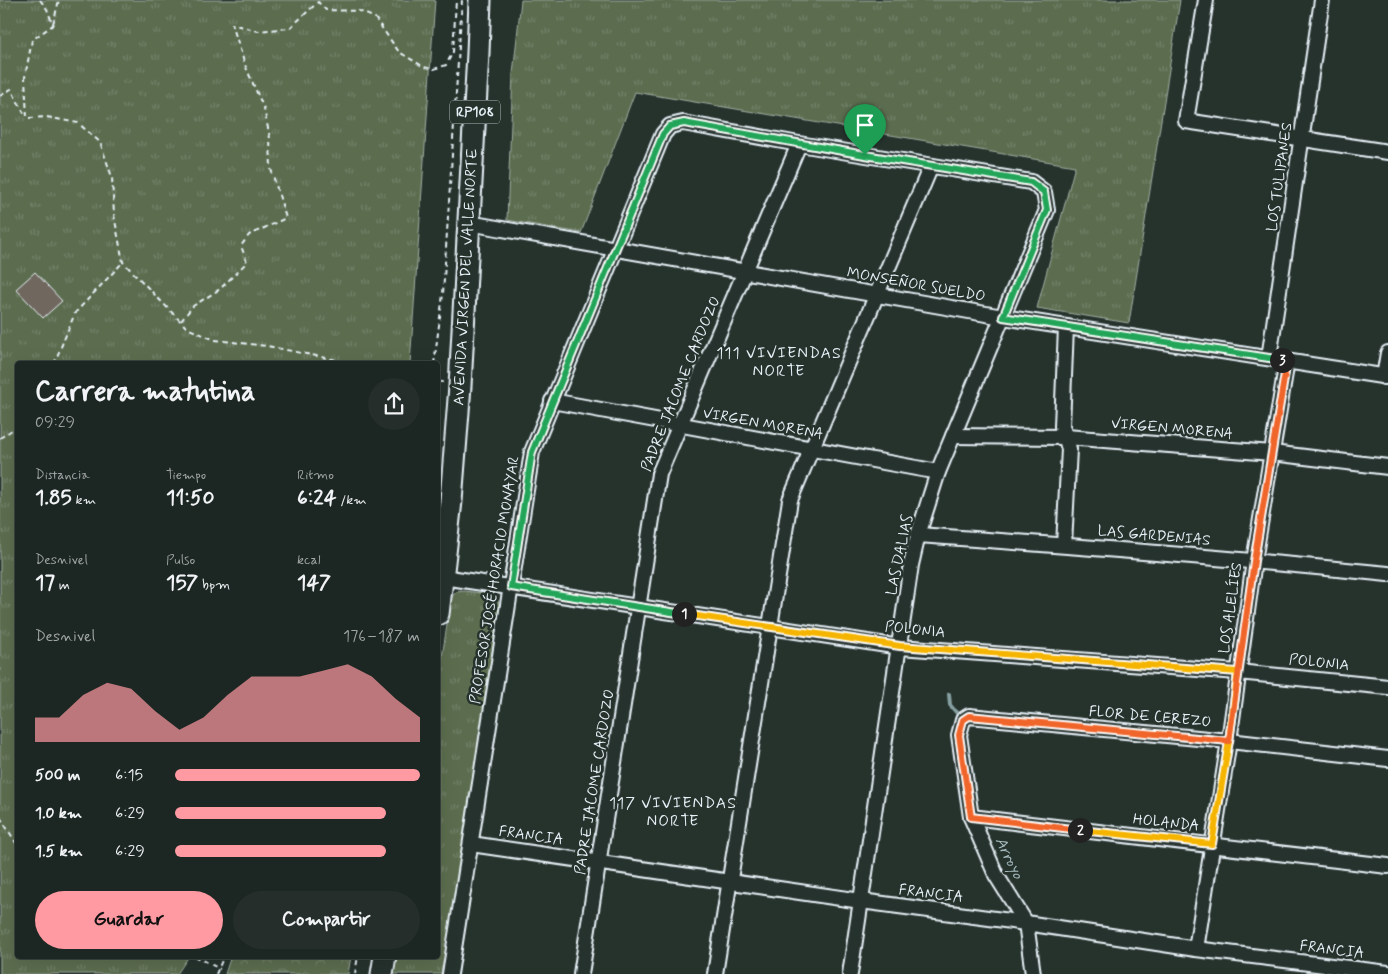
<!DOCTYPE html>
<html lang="es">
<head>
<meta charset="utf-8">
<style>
  :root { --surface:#1c2622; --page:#252e2a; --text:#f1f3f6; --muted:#a0a5a5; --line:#3a4340; --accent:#ff9aa2 }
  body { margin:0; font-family:Mynerve,sans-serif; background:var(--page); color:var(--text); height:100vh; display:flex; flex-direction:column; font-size:19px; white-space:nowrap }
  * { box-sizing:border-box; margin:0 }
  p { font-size:16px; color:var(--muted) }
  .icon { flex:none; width:28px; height:28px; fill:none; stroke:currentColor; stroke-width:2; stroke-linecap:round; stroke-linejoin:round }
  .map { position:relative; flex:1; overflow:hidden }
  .drawer { position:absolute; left:15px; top:361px; width:425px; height:598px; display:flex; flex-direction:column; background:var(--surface); border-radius:5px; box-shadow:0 5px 20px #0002,0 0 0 1px var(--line) }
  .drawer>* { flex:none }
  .pin { position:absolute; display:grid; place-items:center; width:42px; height:42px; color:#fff; margin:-51px -21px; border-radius:50% 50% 50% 0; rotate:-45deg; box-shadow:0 0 5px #0007 }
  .pin .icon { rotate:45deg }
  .km { position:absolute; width:25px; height:25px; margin:-12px; border-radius:50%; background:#222; color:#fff; font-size:14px; line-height:25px; text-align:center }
  .round { display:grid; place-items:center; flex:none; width:52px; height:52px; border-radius:26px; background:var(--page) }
  .headline { display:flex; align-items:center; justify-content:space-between; height:85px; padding:0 20px }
  h1 { font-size:28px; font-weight:700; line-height:38px }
  .figures { display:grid; grid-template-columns:repeat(3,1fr); gap:8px; height:85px; padding:5px 20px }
  .figures div { display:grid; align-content:center }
  .figures b { font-size:21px; font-weight:700 }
  .figures small { font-size:14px; font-weight:400 }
  .figures p { font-size:14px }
  .chart { height:140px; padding:10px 20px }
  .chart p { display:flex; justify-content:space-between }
  .chart svg { width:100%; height:90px; margin-top:5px; fill:var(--accent); opacity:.7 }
  .primary-button { display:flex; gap:10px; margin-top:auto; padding:10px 20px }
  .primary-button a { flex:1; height:58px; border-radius:30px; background:var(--accent); color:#111; font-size:20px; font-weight:700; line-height:58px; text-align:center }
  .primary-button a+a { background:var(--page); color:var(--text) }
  ul { padding:0 20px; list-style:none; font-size:16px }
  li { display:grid; grid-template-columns:80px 60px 1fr; align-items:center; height:38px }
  li i { height:12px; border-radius:6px; background:var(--accent) }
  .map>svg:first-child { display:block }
  .grass { fill:url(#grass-tufts); stroke:#a2afa4 }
  .forest { fill:url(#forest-crowns); stroke:#a2afa4 }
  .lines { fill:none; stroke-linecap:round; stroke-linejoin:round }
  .stream { stroke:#87a0a2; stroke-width:4 }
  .building { fill:#6f675f; stroke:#e8f1f8 }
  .minor-casing { stroke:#e8f1f8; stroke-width:18 }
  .primary-casing { stroke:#e8f1f8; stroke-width:25 }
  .path { stroke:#e8f1f8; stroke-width:2; stroke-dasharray:5 4; stroke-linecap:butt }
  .minor { stroke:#26332d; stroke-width:14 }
  .primary { stroke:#26332d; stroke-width:21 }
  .split-1-casing { stroke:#fff; stroke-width:10 }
  .split-2-casing { stroke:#fff; stroke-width:10 }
  .split-3-casing { stroke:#fff; stroke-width:10 }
  .split-4-casing { stroke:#fff; stroke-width:10 }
  .split-1 { stroke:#22a559; stroke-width:6 }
  .split-2 { stroke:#f5b400; stroke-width:6 }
  .split-3 { stroke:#f0652b; stroke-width:6 }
  .split-4 { stroke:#22a559; stroke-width:6 }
  .labels { text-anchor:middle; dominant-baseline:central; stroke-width:5; stroke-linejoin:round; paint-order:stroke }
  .shield { fill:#26332d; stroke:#aeb8bb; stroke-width:1 }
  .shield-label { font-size:14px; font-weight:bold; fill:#e8f1f8 }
  .street-label { font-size:15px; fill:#e8f1f8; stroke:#26332d }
  .neighbourhood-label { font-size:16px; letter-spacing:1px; fill:#e8f1f8; stroke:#26332d }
  .water-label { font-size:16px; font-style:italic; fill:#a7bbbf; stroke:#26332d }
</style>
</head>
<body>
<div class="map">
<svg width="1388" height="974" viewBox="0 0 1388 974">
  <defs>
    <pattern id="grass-tufts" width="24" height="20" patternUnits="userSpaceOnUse" patternTransform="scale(1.25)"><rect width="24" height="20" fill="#5c6d50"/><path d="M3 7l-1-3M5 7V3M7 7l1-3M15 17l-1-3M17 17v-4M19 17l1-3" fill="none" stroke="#73826a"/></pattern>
    <pattern id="forest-crowns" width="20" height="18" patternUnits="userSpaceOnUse" patternTransform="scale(1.25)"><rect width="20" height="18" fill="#5c6d50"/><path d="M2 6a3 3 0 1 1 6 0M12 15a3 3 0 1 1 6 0" fill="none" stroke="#73826a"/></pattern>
  </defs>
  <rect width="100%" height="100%" fill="#26332d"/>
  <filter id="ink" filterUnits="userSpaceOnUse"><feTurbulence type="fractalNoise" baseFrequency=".02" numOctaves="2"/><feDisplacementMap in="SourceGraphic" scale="10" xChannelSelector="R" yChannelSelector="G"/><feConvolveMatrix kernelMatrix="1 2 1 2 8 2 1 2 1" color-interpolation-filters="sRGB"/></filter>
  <g filter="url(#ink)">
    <g class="grass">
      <path d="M 0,0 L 435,0 L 410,364 L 18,364 L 18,956 L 189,956 L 177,974 L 0,974 Z"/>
      <path d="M 521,0 L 1180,0 L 1129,323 L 1037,308 L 1075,166 L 635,92 L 581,233 L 507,220 L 513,74 Z"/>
      <path d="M 464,591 L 492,594 L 498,599 L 499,608 L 443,974 L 393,974 L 395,956 L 438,956 L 438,684 L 451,598 L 456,592 Z"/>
    </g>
    <path class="forest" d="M 231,956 L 351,956 L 348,974 L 225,974 Z"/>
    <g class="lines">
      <path class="stream" d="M 949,694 L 950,705 L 961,718"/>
    </g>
    <path class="building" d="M 35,272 L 62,301 L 43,318 L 16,289 Z"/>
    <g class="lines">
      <g class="minor-casing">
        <g id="minor">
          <path d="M 1206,0 L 1186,121 L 1388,152"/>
          <path d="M 469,223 L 1003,317 L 1388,377"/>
          <path d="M 1269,358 L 1322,0"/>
          <path d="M 1384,377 L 1388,353"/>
          <path d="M 552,401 L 938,472"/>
          <path d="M 953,436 L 1066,437 L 1272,453 L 1388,467"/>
          <path d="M 918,535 C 1075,546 1231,558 1388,574"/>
          <path d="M 1064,545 L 1069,449 L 1062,426 L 1066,327"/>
          <path d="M 443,577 L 900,647 L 1238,672 L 1388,687"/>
          <path d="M 971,817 L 1388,866"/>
          <path d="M 471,844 L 861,901 L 1026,923 L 1196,949 L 1388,973"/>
          <path d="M 1196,949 L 1229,741 L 1254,561 L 1287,361"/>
          <path d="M 450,974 L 532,452 L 663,134 L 670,126 L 683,123 L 799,144 L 1031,182 L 1044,192 L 1047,210 L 938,472 L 918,535 L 911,565 L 850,974"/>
          <path d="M 581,974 L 659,474 L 799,144"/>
          <path d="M 715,974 L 790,500 L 931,166"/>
          <path d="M 1033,974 L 1026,923 L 996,875 L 971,817 L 959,735 L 963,720 L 969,716 L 1229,741 L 1388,759"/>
        </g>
      </g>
      <g class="primary-casing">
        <g id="primary">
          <path d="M 438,614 L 451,501 L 460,386 L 478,53 L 480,0"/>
          <path d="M 382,974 L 385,956"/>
        </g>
      </g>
      <g class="path">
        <path d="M 40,0 L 47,9 L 53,25 L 32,40 L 25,77 L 27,118 L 47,117 L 78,123 L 100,142 L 112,177 L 114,215 L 123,262 L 187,328 L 215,340 L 267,346 L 356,364"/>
        <path d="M 53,24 L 59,0"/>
        <path d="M 0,96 L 11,89 L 26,117"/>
        <path d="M 181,321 L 193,306 L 220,289 L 247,262 L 241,246 L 249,235 L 286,218 L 271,169 L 270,138 L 264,109 L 245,65 L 232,24 L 258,31 L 290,28 L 318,2 L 326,10 L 359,11 L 375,18 L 399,52 L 424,67 L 434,69 L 446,65 L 453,52 L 456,0"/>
        <path d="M 54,364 L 75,313 L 123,262"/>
        <path d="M 434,364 L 443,294 L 462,0"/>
        <path d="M 438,381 L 445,383"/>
        <path d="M 0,438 L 18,426"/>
        <path d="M 0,817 L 18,846"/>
        <path d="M 195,956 L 220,969"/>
        <path d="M 216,974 L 224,956"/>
        <path d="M 355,974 L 358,956"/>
      </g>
      <use href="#minor" class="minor"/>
      <use href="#primary" class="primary"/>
    </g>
  </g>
  <g class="lines" filter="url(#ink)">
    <g class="split-1-casing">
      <path id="split-1" d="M 684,614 L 511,587 L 532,452 L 663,134 L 670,126 L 684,123 L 865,155"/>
    </g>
    <g class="split-2-casing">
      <path id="split-2" d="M 684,614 L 900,646 L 1238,672 L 1229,741 L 1212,844 L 1080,830"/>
    </g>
    <g class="split-3-casing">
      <path id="split-3" d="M 1080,830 L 971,817 L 959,735 L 963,720 L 969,716 L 1229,741 L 1254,561 L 1287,361 L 1282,360"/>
    </g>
    <g class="split-4-casing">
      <path id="split-4" d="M 865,155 L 1031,182 L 1044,192 L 1047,210 L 1003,317 L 1282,360"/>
    </g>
    <use href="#split-1" class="split-1"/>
    <use href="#split-2" class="split-2"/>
    <use href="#split-3" class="split-3"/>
    <use href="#split-4" class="split-4"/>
  </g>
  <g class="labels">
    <rect class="shield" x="450" y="100.5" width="50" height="23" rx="4"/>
    <g class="shield-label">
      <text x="475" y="112">RP108</text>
    </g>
    <g class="street-label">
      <text transform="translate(1280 177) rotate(-82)">LOS TULIPANES</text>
      <text transform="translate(466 277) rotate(-87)">AVENIDA VIRGEN DEL VALLE NORTE</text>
      <text transform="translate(916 285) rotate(10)">MONSEÑOR SUELDO</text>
      <text transform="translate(681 384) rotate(-68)">PADRE JACOME CARDOZO</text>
      <text transform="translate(763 424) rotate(10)">VIRGEN MORENA</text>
      <text transform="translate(1172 429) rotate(5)">VIRGEN MORENA</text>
      <text transform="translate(1154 536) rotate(5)">LAS GARDENIAS</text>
      <text transform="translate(900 555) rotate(-78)">LAS DALIAS</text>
      <text transform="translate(495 580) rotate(-81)">PROFESOR JOSÉ HORACIO MONAYAR</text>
      <text transform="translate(1231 608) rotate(-82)">LOS ALELÍES</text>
      <text transform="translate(915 630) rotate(6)">POLONIA</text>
      <text transform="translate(1319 663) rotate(6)">POLONIA</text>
      <text transform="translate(1150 717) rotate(5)">FLOR DE CEREZO</text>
      <text transform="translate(595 782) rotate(-81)">PADRE JACOME CARDOZO</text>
      <text transform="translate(1166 823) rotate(6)">HOLANDA</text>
      <text transform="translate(531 836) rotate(8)">FRANCIA</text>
      <text transform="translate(931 894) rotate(7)">FRANCIA</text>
      <text transform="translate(1332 950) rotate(7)">FRANCIA</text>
    </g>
    <g class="neighbourhood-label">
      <text x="779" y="353">111 VIVIENDAS<tspan x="779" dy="18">NORTE</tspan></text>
      <text x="673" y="803">117 VIVIENDAS<tspan x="673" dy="18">NORTE</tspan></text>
    </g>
    <g class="water-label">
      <text transform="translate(1009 858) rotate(64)">Arroyo</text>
    </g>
  </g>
</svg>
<div class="pin" style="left:865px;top:155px;background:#1e9e55"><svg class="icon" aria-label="arrive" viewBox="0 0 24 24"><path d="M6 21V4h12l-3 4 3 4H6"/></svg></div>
<b class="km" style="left:684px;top:614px">1</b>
<b class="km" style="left:1080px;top:830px">2</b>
<b class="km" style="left:1282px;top:360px">3</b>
<section class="drawer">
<div class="headline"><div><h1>Carrera matutina</h1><p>09:29</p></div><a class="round"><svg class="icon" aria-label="share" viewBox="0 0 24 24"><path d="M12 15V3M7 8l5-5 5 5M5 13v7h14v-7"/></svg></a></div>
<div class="figures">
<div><p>Distancia</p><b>1.85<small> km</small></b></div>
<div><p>Tiempo</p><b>11:50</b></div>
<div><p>Ritmo</p><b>6:24<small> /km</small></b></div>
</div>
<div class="figures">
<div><p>Desnivel</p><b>17<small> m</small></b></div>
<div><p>Pulso</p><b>157<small> bpm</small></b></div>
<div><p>kcal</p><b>147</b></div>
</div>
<div class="chart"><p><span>Desnivel</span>176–187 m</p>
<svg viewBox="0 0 160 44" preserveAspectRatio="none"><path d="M0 44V32L10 32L20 21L30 15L40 18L50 29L60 38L70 32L80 21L90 12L100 12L110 12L120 9L130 6L140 12L150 23L160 32V44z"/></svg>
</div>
<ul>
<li><b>500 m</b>6:15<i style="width:100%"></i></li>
<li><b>1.0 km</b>6:29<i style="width:86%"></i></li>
<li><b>1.5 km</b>6:29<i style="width:86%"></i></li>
</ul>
<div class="primary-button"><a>Guardar</a><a>Compartir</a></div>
</section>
</div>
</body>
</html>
